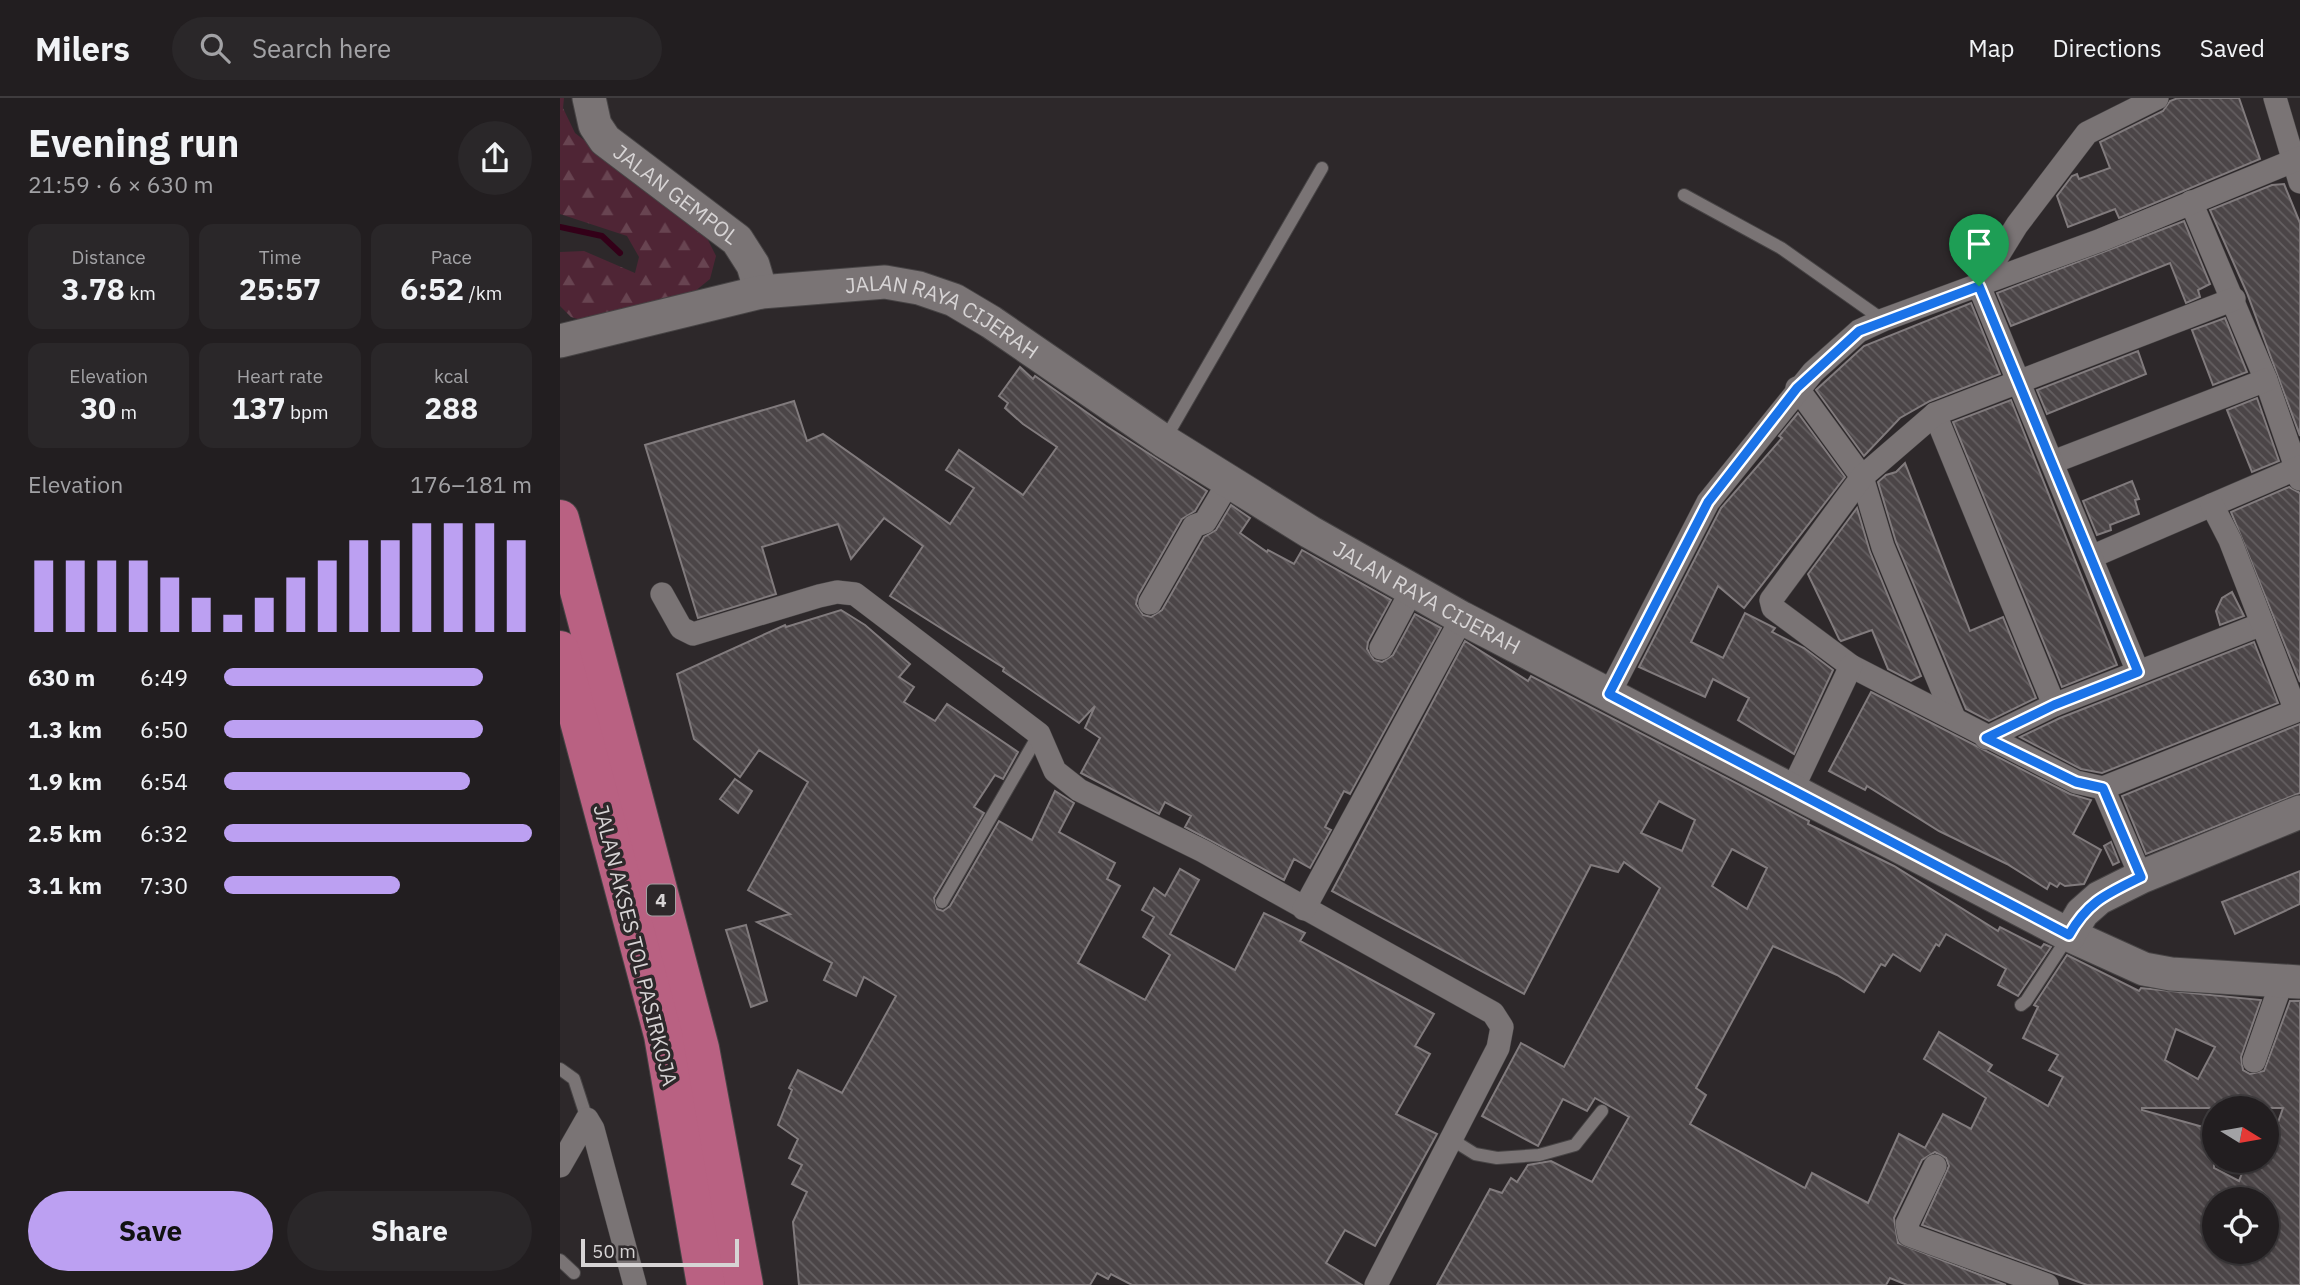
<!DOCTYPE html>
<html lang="en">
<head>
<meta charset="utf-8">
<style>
  :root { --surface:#221e20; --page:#2a2729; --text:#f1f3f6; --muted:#a2a2a5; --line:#3f3c3e; --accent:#bca0f2 }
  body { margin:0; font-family:"IBM Plex Sans",sans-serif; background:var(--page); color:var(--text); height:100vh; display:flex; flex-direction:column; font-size:26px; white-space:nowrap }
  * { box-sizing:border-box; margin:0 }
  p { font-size:23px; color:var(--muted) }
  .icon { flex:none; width:38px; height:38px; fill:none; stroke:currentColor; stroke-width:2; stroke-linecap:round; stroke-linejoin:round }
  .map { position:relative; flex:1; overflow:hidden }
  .side { display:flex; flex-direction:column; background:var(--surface); width:560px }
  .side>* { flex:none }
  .needle { width:46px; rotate:101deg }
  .fabs { position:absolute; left:1642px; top:998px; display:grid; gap:14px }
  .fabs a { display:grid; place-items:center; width:77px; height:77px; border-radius:50%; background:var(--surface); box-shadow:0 2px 5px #0004,0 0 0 2px var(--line); font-size:35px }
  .scale { position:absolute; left:21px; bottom:18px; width:158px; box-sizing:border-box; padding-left:7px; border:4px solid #d7d4d5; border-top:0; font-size:19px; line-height:24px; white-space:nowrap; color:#d7d4d5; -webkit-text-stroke:5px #2d282a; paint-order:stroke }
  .pin { position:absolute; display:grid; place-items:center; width:60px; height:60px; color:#fff; margin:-72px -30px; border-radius:50% 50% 50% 0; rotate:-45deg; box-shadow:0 0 7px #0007 }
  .pin .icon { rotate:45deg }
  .round { display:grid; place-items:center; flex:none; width:74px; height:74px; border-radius:37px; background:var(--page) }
  .headline { display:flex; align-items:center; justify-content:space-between; height:119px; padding:0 28px }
  h1 { font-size:38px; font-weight:800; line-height:52px }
  .figures { display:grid; grid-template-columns:repeat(3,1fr); gap:10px; height:119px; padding:7px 28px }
  .figures div { display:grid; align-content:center; border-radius:14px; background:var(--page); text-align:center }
  .figures b { font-size:30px; font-weight:800 }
  .figures small { font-size:19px; font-weight:400 }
  .figures p { font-size:19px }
  .chart { height:196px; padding:14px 28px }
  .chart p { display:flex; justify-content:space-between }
  .chart svg { width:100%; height:126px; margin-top:7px; stroke:var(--accent); stroke-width:6 }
  .cta { display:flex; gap:14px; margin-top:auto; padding:14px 28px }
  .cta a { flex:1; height:80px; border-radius:42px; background:var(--accent); color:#111; font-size:28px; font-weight:800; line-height:80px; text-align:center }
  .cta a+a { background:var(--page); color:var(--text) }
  ul { padding:0 28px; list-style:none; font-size:23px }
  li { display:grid; grid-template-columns:112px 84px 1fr; align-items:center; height:52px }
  li i { height:18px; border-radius:9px; background:var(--accent) }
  header { display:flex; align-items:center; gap:42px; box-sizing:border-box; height:98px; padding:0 35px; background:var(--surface); border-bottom:2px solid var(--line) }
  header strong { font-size:33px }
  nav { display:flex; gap:38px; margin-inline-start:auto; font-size:24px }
  .search { width:490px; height:63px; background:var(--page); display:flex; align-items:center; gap:18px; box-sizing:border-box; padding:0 24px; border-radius:38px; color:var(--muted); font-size:26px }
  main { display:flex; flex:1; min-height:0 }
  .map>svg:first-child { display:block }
  .forest { fill:url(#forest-firs) }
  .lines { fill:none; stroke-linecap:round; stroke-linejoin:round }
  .stream { stroke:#330018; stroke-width:6 }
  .building { fill:url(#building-back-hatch); stroke:#817b7d; stroke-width:2; fill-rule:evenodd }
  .lane-casing { stroke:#474445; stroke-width:14 }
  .street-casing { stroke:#474445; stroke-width:24 }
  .secondary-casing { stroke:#474445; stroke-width:35 }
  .highway-casing { stroke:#474445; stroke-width:40 }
  .lane { stroke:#7a7475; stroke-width:12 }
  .street { stroke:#7a7475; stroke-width:23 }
  .secondary { stroke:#7a7475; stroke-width:33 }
  .highway { stroke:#b96182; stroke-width:38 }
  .route-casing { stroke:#fff; stroke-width:14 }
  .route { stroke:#1a73e8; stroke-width:9 }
  .labels { text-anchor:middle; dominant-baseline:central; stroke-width:7; stroke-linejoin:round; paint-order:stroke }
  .shield { fill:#2d282a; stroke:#a4a0a2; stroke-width:2 }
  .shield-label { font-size:19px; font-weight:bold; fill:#d7d4d5 }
  .street-label { font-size:21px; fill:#d7d4d5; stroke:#2d282a }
</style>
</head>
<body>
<header>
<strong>Milers</strong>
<div class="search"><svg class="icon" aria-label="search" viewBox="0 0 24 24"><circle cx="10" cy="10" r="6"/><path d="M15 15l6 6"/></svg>Search here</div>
<nav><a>Map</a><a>Directions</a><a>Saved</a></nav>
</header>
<main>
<section class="side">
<div class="headline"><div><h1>Evening run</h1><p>21:59 · 6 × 630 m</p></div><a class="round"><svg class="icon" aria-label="share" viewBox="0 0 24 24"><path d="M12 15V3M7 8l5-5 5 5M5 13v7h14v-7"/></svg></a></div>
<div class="figures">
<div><p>Distance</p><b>3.78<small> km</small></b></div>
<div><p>Time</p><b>25:57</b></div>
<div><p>Pace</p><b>6:52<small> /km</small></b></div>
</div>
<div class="figures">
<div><p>Elevation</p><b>30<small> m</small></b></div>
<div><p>Heart rate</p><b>137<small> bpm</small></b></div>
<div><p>kcal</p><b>288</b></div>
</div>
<div class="chart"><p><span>Elevation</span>176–181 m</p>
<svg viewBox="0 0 160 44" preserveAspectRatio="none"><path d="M5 44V19M15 44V19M25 44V19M35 44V19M45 44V25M55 44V32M65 44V38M75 44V32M85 44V25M95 44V19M105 44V12M115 44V12M125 44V6M135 44V6M145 44V6M155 44V12"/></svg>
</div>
<ul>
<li><b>630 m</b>6:49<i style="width:84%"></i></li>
<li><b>1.3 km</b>6:50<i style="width:84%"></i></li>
<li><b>1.9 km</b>6:54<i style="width:80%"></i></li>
<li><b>2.5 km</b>6:32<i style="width:100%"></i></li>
<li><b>3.1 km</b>7:30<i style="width:57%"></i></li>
</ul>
<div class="cta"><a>Save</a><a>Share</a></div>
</section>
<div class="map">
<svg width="1740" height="1187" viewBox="0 0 1740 1187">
  <defs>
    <pattern id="forest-firs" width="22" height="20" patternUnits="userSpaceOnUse" patternTransform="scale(1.75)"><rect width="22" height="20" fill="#4f2535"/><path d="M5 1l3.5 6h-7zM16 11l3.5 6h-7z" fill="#684451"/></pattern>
    <pattern id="building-back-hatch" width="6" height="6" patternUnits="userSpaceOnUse" patternTransform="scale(1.75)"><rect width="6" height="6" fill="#4b4547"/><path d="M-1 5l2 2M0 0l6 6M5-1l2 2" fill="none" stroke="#645f61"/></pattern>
  </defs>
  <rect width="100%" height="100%" fill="#2d282a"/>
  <path class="forest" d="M 0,0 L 4,0 L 3,10 L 15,35 L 145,136 L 156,158 L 150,181 L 134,194 L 24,223 L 11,219 L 0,208 L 0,154 L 24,153 L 75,175 L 79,159 L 67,138 L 0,116 Z"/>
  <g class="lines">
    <path class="stream" d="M 0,129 L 42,138 L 60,155"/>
  </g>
  <g class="building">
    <path d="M 1618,0 L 1679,0 L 1700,61 L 1559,120 L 1555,111 L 1508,129 L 1497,98 L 1512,78 L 1517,76 L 1519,81 L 1550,70 L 1540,44 L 1603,13 L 1610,3 Z"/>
    <path d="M 1724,86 L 1740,125 L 1740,338 L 1687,195 L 1650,112 L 1712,87 Z"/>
    <path d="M 1624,123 L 1650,186 L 1638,192 L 1640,199 L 1626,205 L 1610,165 L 1451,228 L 1437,195 Z"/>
    <path d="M 1411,205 L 1440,276 L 1370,303 L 1340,320 L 1304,358 L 1256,292 L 1304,248 Z"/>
    <path d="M 1665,220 L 1687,274 L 1653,287 L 1632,232 Z"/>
    <path d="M 1578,253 L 1586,276 L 1487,316 L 1477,292 Z"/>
    <path d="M 460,269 L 473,281 L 475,278 L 546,328 L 647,393 L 635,413 L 622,421 L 578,498 L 576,506 L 583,517 L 591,519 L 602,512 L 644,439 L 656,432 L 671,407 L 690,420 L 680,435 L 707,454 L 708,452 L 734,466 L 742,452 L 831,502 L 808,544 L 807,551 L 814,562 L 822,564 L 833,557 L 855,516 L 881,530 L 790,696 L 784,693 L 765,729 L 771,732 L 750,770 L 734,761 L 724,782 L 625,729 L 631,718 L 605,704 L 599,716 L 521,675 L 540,640 L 525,630 L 535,608 L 519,625 L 443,573 L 444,570 L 330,498 L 363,448 L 324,420 L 291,461 L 278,426 L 202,449 L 216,496 L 138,520 L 85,347 L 234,303 L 247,343 L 263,336 L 390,426 L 414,390 L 386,372 L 399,352 L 463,397 L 497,349 L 463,326 L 445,310 L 448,305 L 439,298 Z"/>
    <path d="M 1697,300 L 1719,363 L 1692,374 L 1667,312 Z"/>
    <path d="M 1451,302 L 1557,567 L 1502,589 L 1393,324 Z"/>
    <path d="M 1238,315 L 1285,379 L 1184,510 L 1158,488 L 1131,544 L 1163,560 L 1185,515 L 1215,530 L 1212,534 L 1244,550 L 1273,572 L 1234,656 L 1178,622 L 1189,600 L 1153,581 L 1145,599 L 1079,569 L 1161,410 L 1222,340 L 1219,338 Z"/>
    <path d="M 1345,365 L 1410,533 L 1443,519 L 1476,600 L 1429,623 L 1406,611 L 1336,444 L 1318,384 L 1326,377 L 1336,374 Z"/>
    <path d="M 1572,383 L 1579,401 L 1575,402 L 1579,416 L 1550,427 L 1551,432 L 1537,437 L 1523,403 Z"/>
    <path d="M 1729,389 L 1740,395 L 1740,584 L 1671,414 Z"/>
    <path d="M 1297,410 L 1310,454 L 1361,578 L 1351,583 L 1328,571 L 1312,532 L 1281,543 L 1279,541 L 1248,476 Z"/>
    <path d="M 1672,494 L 1684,518 L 1660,527 L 1656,513 L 1662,500 Z"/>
    <path d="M 281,512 L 305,527 L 350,566 L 339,579 L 354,589 L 344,604 L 375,623 L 387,606 L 458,654 L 443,681 L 435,677 L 414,709 L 424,715 L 374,800 L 377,811 L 383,813 L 390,808 L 439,723 L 472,742 L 495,693 L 514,705 L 499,734 L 555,765 L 547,781 L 560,788 L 518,865 L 585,902 L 610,857 L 583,839 L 594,819 L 582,812 L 594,790 L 605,798 L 620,771 L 639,782 L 610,836 L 675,872 L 704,815 L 745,835 L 740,843 L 874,916 L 855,948 L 870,956 L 836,1016 L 877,1036 L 815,1148 L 785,1132 L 766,1165 L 802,1187 L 572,1187 L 551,1176 L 548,1181 L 537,1175 L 530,1187 L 239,1187 L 233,1124 L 247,1094 L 232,1086 L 242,1067 L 229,1060 L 238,1041 L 218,1027 L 232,992 L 229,990 L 238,972 L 282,995 L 336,898 L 304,879 L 296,898 L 264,882 L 272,865 L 197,824 L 230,816 L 188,792 L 248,684 L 199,652 L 180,679 L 134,641 L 117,576 L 225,527 L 226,529 Z"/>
    <path d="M 905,543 L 968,583 L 971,578 L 1249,723 L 1248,726 L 1334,768 L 1438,833 L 1440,829 L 1481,850 L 1484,846 L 1491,849 L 1458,898 L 1438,887 L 1446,871 L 1386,836 L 1379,848 L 1376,846 L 1360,873 L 1333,856 L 1325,868 L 1321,866 L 1304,894 L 1277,877 L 1213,848 L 1136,990 L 1146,997 L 1130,1026 L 1245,1090 L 1252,1075 L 1308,1105 L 1339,1036 L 1365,1050 L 1383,1016 L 1411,1031 L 1426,1000 L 1364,961 L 1379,934 L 1432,967 L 1428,973 L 1488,1008 L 1503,979 L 1489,972 L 1498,957 L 1463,940 L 1478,909 L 1474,907 L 1507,857 L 1579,893 L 1581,890 L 1701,902 L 1681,959 L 1683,972 L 1690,976 L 1704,973 L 1730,903 L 1740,903 L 1740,1187 L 1527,1187 L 1362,1127 L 1389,1068 L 1386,1060 L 1375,1054 L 1362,1062 L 1334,1120 L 1338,1145 L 1446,1187 L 1347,1187 L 1330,1180 L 1326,1187 L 877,1187 L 930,1091 L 942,1095 L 951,1080 L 957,1084 L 968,1067 L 991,1063 L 1032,1084 L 1069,1019 L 1035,1000 L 1027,1013 L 1003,1001 L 978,1048 L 922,1018 L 961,945 L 1004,969 L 1100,790 L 1064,764 L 1058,774 L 1031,767 L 964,896 L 772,793 ZM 1099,703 L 1135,722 L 1122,753 L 1081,735 ZM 1172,751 L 1207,770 L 1187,811 L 1152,788 ZM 1616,931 L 1655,949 L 1638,981 L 1605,962 ZM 1582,1010 L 1723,1010 L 1710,1047 L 1706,1046 L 1706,1062 L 1687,1062 L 1679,1083 L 1654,1070 L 1654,1032 L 1582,1012 ZM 1654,1101 L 1706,1101 L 1706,1153 L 1654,1153 Z"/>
    <path d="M 1694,544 L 1718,605 L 1542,675 L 1521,671 L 1460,639 L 1500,620 Z"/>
    <path d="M 1311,594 L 1510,696 L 1531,702 L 1513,736 L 1541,752 L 1524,786 L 1505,788 L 1500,785 L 1497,789 L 1490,785 L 1487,791 L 1447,766 L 1379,733 L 1307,688 L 1305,692 L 1269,673 Z"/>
    <path d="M 1740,626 L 1740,695 L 1586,756 L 1562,698 Z"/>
    <path d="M 175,681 L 192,693 L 178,715 L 160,701 Z"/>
    <path d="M 1551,744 L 1559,764 L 1553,767 L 1544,748 Z"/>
    <path d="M 1740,773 L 1740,806 L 1675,836 L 1662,804 Z"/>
    <path d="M 186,827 L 207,903 L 191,909 L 166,832 Z"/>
  </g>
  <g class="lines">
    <g class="lane-casing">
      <g id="lane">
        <path d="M 1124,97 L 1221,150 L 1323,222"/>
        <path d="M 604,343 L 762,70"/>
        <path d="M 382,804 L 479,636"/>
        <path d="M 1461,907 L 1466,903 L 1508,839"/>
        <path d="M 0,971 L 14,981 L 27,1021"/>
        <path d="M 891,1041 L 915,1056 L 937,1060 L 979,1057 L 1015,1047 L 1042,1013"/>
        <path d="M 0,1162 L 14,1175"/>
      </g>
    </g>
    <g class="street-casing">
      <g id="street">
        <path d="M 1715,0 L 1740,84"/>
        <path d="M 1631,104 L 1706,282 L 1740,381"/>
        <path d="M 1237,290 L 1302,379 L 1323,449 L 1394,620"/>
        <path d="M 1375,316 L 1494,607"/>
        <path d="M 1493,364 L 1706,282"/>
        <path d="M 1531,459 L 1740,369"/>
        <path d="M 102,496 L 121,530 L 133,536 L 259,498 L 277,494 L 295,496 L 479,636 L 495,673 L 519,692 L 643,753 L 933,915 L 942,929 L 938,950 L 816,1187"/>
        <path d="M 590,505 L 634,428 L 645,424 L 668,385"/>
        <path d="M 821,550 L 852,492"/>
        <path d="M 1578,574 L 1419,188 L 1457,127 L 1527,35 L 1597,0"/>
        <path d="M 1049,596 L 1148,404 L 1253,274 L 1299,233 L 1323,222 L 1541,142 L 1740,60"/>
        <path d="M 1426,640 L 1494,607 L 1702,526"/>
        <path d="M 1543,690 L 1516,684 L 1291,568 L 1213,510 L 1211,502 L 1302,379 L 1375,316 L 1674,201"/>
        <path d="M 1232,692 L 1291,568"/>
        <path d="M 1581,779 L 1543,690 L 1736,613 L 1670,442 L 1652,407"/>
        <path d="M 744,811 L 902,520"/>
        <path d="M 1694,963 L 1722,883"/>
        <path d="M 0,1068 L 27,1021 L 33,1031 L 75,1187"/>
        <path d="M 1375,1068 L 1347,1126 L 1349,1137 L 1487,1187"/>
      </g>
    </g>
    <g class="secondary-casing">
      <g id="secondary">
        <path id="s1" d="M 29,0 L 35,27 L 45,42 L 177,142 L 193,167 L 201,194"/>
        <path id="s2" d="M 0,243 L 201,194 L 325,184 L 359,190 L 394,202 L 431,224 L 604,343 L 750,434 L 902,520 L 1509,837 L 1584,871 L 1611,876 L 1740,884"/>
        <path d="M 1509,837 L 1522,815 L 1539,800 L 1581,779 L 1740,714"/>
      </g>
    </g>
    <g class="highway-casing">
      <g id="highway">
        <path d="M 0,421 L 140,950 L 184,1187"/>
        <path d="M 0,552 L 103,937 L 146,1187"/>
      </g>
    </g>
    <use href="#lane" class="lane"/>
    <use href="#street" class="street"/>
    <use href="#secondary" class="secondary"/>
    <use href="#highway" class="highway"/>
  </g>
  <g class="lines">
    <g class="route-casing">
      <path id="route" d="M 1419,188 L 1578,574 L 1494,607 L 1426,640 L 1516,684 L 1543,690 L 1581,779 C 1547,796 1528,803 1509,837 L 1049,596 L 1148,404 L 1237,290 L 1299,233 Z"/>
    </g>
    <use href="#route" class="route"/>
  </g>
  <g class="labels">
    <rect class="shield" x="87" y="786.5" width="28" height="31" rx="5"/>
    <g class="shield-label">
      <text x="101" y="802">4</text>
    </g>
    <g class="street-label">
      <text stroke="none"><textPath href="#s1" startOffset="135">JALAN GEMPOL</textPath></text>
      <text stroke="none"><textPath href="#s2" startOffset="396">JALAN RAYA CIJERAH</textPath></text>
      <text stroke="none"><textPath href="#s2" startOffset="962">JALAN RAYA CIJERAH</textPath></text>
      <text transform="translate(76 847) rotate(76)">JALAN AKSES TOL PASIRKOJA</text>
    </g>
  </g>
</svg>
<div class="fabs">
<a><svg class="needle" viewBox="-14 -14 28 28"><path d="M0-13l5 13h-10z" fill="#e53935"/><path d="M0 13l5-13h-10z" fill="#a2a2a5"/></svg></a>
<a><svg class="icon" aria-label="locate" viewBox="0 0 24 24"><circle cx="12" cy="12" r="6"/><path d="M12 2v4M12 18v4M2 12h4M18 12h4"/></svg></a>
</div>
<div class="scale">50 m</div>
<div class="pin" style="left:1419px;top:188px;background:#1e9e55"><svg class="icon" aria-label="arrive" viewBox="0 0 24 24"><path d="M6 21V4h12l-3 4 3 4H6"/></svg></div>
</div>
</main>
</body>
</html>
